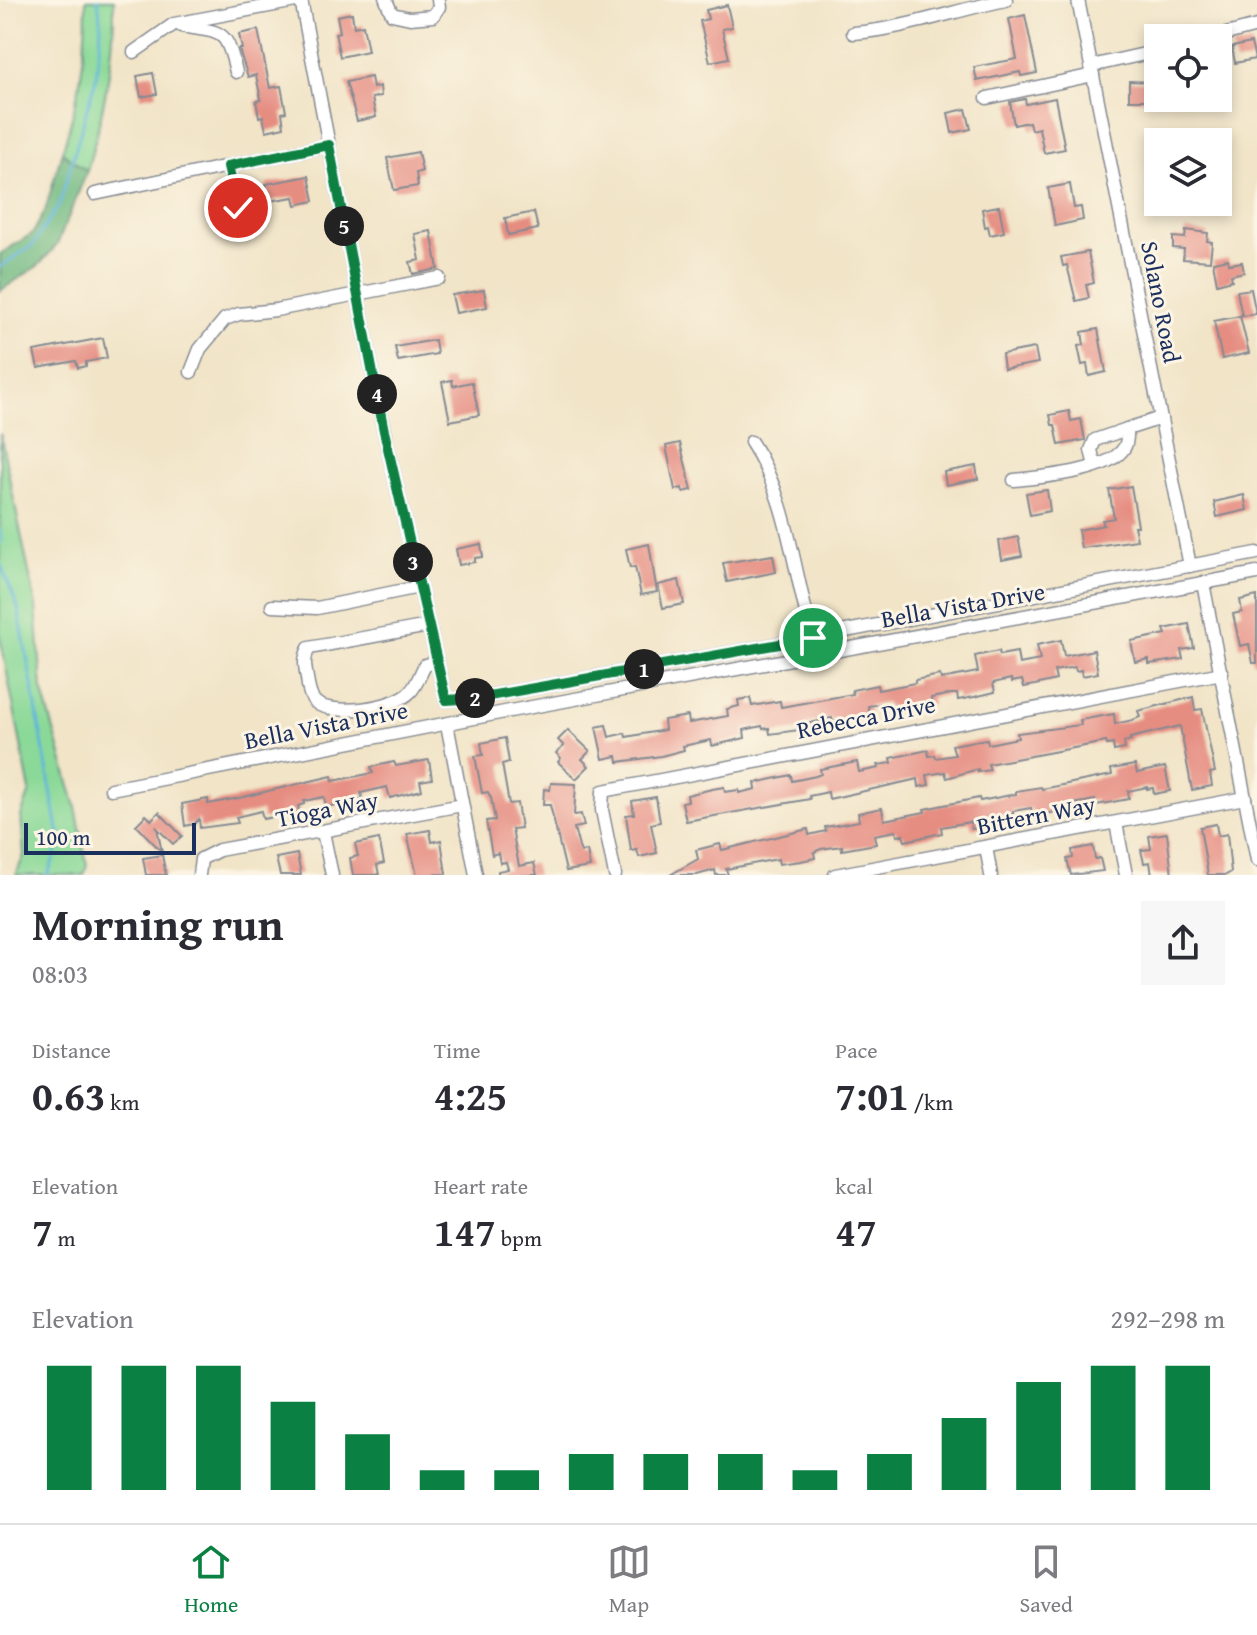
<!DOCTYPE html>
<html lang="en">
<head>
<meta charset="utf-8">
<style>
  :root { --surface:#fff; --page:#f7f7f7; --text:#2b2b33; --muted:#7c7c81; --line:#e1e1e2; --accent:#0b8043 }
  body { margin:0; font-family:"Gentium Book Plus",serif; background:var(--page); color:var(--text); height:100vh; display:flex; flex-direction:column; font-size:30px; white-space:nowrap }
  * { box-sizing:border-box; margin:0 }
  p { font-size:26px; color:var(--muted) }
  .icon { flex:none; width:44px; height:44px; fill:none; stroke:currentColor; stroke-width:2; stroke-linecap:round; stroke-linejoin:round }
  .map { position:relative; height:875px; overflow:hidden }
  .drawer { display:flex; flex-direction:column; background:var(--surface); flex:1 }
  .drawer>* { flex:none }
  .tools { position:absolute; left:1144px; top:24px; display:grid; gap:16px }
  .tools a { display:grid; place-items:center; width:88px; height:88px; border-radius:0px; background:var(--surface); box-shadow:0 4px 12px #0003; font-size:40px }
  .scale { position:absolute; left:24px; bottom:20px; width:172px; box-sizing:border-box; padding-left:8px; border:4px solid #1b2f5e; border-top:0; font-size:22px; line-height:28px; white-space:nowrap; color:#1b2f5e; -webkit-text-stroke:6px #fcf5e5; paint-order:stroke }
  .pin { position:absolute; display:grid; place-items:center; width:68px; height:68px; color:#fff; margin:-34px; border:4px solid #fff; border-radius:50%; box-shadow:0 2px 8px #0007 }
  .km { position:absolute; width:40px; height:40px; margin:-20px; border-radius:50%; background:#222; color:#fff; font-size:22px; line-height:40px; text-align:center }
  .round { display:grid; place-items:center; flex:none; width:84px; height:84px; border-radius:0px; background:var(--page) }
  .summary { display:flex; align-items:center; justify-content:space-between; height:136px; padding:0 32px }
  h1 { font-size:44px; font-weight:800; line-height:60px }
  .metrics { display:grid; grid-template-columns:repeat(3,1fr); gap:12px; height:136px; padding:8px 32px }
  .metrics div { display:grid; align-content:center }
  .metrics b { font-size:40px; font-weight:800 }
  .metrics small { font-size:22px; font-weight:400 }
  .metrics p { font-size:22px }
  .chart { height:224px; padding:16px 32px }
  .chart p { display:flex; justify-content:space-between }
  .chart svg { width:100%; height:144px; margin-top:8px; stroke:var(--accent); stroke-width:6 }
  .tab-bar { display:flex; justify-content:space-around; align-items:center; height:112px; border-top:2px solid var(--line); background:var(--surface); font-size:22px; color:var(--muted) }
  .tab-bar a { display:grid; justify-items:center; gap:4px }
  .tab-bar .selected { color:var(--accent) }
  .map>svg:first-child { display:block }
  .green { fill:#8bd998; stroke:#53847b; stroke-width:2 }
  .forest { fill:#70b980; stroke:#46746f; stroke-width:2 }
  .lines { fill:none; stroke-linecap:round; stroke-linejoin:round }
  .stream { stroke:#5bb4d8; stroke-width:3 }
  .building { fill:#e68d82 }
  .minor-casing { stroke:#868a92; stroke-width:15 }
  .minor { stroke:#fff; stroke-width:12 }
  .route-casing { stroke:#fff; stroke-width:16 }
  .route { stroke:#0b8043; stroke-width:10 }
  .labels { text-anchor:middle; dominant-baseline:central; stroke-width:6; stroke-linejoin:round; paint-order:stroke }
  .street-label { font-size:24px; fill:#1b2f5e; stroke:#fcf5e5 }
</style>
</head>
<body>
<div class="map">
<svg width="1257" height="875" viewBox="0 0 1257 875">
  <rect width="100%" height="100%" fill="#fcf5e5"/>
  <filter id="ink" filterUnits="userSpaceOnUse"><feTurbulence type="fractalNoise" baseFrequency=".0125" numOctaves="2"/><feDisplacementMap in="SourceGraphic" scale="16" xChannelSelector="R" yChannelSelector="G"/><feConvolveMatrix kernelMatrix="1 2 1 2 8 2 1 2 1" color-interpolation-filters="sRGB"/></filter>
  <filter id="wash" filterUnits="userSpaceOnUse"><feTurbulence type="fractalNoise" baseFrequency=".006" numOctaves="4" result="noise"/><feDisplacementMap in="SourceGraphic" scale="32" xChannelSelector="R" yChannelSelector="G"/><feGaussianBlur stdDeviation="1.8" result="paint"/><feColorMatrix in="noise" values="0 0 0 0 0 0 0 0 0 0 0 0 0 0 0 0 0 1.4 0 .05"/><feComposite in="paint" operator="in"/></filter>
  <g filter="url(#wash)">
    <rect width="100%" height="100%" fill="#f1e4c7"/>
    <g class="green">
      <path d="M 86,0 L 114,0 C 115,61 103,112 87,171 L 62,152 C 80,95 86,59 86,0 Z"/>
      <path d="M 0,433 L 36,606 L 42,689 L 76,807 L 87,865 L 84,875 L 16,875 L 24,855 L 21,816 L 30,791 L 0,637 Z"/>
    </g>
    <path class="forest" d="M 62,152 L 87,171 L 57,245 L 39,265 L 0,291 L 0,254 L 33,233 L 45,211 Z"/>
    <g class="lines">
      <g class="stream">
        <path d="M 0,267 L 33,245 L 60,203 L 96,78 L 101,28 L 98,0"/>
        <path d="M 0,530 L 0,543"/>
        <path d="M 0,563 L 18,607 L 60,841 L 48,875"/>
      </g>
    </g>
    <g id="blocks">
      <g class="building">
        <path d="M 727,5 L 732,27 L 722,29 L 729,58 L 710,62 L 700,21 L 708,19 L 706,10 Z"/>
        <path d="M 352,13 L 354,27 L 363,25 L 368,51 L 340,57 L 335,33 L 340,32 L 337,16 Z"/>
        <path d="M 1025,15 L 1037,73 L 1021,76 L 1020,72 L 977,81 L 974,67 L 1017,59 L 1009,19 Z"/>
        <path d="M 258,30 L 270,88 L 281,86 L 286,112 L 282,113 L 284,127 L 266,131 L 263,116 L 259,117 L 256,101 L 261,100 L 256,75 L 248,77 L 239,49 L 242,49 L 239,34 Z"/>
        <path d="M 1251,43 L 1255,59 L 1235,63 L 1232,47 Z"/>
        <path d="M 153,73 L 157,94 L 141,97 L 137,76 Z"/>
        <path d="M 371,77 L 373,88 L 380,86 L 381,96 L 372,98 L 376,117 L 357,121 L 346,82 Z"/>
        <path d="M 1129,81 L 1153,82 L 1152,100 L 1129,100 Z"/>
        <path d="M 1055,98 L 1065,149 L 1044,153 L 1039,128 L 1031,130 L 1029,122 L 1014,125 L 1010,102 L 1025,99 L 1026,104 Z"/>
        <path d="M 966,109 L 971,129 L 952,133 L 948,113 Z"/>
        <path d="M 418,152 L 422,171 L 416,173 L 418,186 L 394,190 L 387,158 Z"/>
        <path d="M 309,176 L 314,201 L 296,205 L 294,197 L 269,201 L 266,184 Z"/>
        <path d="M 1070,184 L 1074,208 L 1081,207 L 1083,220 L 1055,226 L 1048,188 Z"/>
        <path d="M 999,206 L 1004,232 L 990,235 L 988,226 L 985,227 L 982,209 Z"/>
        <path d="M 534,212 L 538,229 L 508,235 L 505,218 Z"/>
        <path d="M 1186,230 L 1208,233 L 1207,241 L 1212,242 L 1210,261 L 1183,259 L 1184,249 L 1173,248 L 1173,237 L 1185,238 Z"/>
        <path d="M 431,231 L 438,269 L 413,274 L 410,262 L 420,260 L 415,234 Z"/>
        <path d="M 1088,252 L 1094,283 L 1086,285 L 1089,298 L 1076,301 L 1067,265 L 1063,266 L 1061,257 Z"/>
        <path d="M 1228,259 L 1229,264 L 1242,262 L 1244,272 L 1231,275 L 1232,280 L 1217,284 L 1213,262 Z"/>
        <path d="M 1251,289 L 1256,314 L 1242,316 L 1237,291 Z"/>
        <path d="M 484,290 L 487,307 L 456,313 L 452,295 Z"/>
        <path d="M 1240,316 L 1249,353 L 1222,359 L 1214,321 Z"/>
        <path d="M 1098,329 L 1106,372 L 1089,376 L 1087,364 L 1082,365 L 1078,346 L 1084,345 L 1082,332 Z"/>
        <path d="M 103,338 L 107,358 L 86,362 L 86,366 L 78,368 L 76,361 L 38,368 L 34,351 Z"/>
        <path d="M 435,340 L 437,354 L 398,361 L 395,347 Z"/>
        <path d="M 1035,348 L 1038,363 L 1004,369 L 1002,354 Z"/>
        <path d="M 452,380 L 453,386 L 472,382 L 479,415 L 450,421 L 442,382 Z"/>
        <path d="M 1069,411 L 1071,421 L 1081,419 L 1085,440 L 1059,445 L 1055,425 L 1052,425 L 1050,415 Z"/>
        <path d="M 680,443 L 692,490 L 683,492 L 682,488 L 675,490 L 666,446 Z"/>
        <path d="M 976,466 L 978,479 L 946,485 L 944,472 Z"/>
        <path d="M 1131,486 L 1138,526 L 1134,526 L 1137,540 L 1081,548 L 1078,530 L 1104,525 L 1102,520 L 1114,518 L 1109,490 Z"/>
        <path d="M 1047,490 L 1050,511 L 1030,515 L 1026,493 Z"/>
        <path d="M 1244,495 L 1247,510 L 1217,517 L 1214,502 Z"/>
        <path d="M 1018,537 L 1022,556 L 1002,560 L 999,541 Z"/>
        <path d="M 481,544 L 483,557 L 475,558 L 475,562 L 459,565 L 456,549 Z"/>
        <path d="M 649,544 L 657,592 L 641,595 L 635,567 L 630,568 L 626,549 Z"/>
        <path d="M 773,555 L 776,572 L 727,582 L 723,563 Z"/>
        <path d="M 679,580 L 684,604 L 663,608 L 658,585 Z"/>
        <path d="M 1257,596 L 1257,663 L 1253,663 L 1249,644 L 1240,646 L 1233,614 L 1242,612 L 1240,600 Z"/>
        <path d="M 1189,624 L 1194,648 L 1181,650 L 1183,659 L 1149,664 L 1149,659 L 1135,662 L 1131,641 L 1166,634 L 1164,629 Z"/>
        <path d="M 1061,640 L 1064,656 L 1094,650 L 1098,673 L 1082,676 L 1081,670 L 1076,671 L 1075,667 L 1054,671 L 1056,680 L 1035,685 L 1024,687 L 1022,680 L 1012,682 L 1011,679 L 993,683 L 995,692 L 974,697 L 958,700 L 957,694 L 951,694 L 931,698 L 932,704 L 894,711 L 893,706 L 888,707 L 887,703 L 868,706 L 870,716 L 833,722 L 832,718 L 806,724 L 807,729 L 770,734 L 769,728 L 763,729 L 762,726 L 744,730 L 745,738 L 724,743 L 712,746 L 711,740 L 683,746 L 684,750 L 661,756 L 618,762 L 617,756 L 603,759 L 596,727 L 606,725 L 609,737 L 625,733 L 626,737 L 665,730 L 664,720 L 688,716 L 689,723 L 728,716 L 727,709 L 739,706 L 738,700 L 750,698 L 752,706 L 780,701 L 781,707 L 853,694 L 852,690 L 877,685 L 878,690 L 915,683 L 915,680 L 940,675 L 941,679 L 978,672 L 975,656 L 999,651 L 1000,655 L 1017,652 L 1019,664 L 1040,660 L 1037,645 Z"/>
        <path d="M 1193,697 L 1195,710 L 1202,709 L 1215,772 L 1210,773 L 1212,786 L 1192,790 L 1180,726 L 1130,738 L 1131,740 L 1124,742 L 1125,749 L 1114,751 L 1113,744 L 1107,745 L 1106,742 L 988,764 L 990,770 L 978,772 L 978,769 L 947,778 L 945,772 L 927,775 L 929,785 L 919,787 L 918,779 L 829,799 L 828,792 L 809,796 L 810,799 L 686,821 L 682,802 L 688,801 L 687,795 L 712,789 L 724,787 L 725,792 L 739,790 L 739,793 L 756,789 L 755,783 L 791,775 L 792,781 L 816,776 L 821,774 L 820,769 L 857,762 L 859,772 L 879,768 L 878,765 L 892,763 L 891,758 L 928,750 L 929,756 L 935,755 L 936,758 L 955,755 L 952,745 L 987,739 L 988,744 L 1018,738 L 1017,733 L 1081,725 L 1080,720 L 1114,714 L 1115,724 L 1133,720 L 1140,717 L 1138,711 Z"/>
        <path d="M 568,730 L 590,751 L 582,759 L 589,766 L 576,779 L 558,762 L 561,758 L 556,753 L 564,746 L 558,740 Z"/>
        <path d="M 505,738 L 509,762 L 502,764 L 509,804 L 517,803 L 521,828 L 512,829 L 519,866 L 534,863 L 537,875 L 498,875 L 498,871 L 508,869 L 506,862 L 500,863 L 498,853 L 492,855 L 486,821 L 495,820 L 491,798 L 488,792 L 482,793 L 475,756 L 483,755 L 481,743 Z"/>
        <path d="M 429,760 L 432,779 L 420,781 L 422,790 L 390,798 L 387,787 L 361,793 L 363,799 L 326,807 L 324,797 L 304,801 L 304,804 L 298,806 L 299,812 L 263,819 L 261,811 L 236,817 L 238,823 L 200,828 L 199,819 L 194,824 L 185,826 L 182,804 L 208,799 L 208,804 L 239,798 L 332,776 L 333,781 L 373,773 L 371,767 L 394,762 L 396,766 Z"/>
        <path d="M 1135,765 L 1137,773 L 1165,767 L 1170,791 L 1154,794 L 1153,788 L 1147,789 L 1147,787 L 1128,791 L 1129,799 L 1096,805 L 1095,800 L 1068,805 L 1069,809 L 1033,817 L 1031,808 L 1013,811 L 1013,814 L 1007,815 L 1008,821 L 972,829 L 970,822 L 941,827 L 942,833 L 905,841 L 903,835 L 897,836 L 896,831 L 874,835 L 876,844 L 842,850 L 842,846 L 821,849 L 814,852 L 815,858 L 801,861 L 779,864 L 778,859 L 726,869 L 728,875 L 716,875 L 715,870 L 697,875 L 670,875 L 698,859 L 696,850 L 720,844 L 722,850 L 808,829 L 809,835 L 826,831 L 825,827 L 859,821 L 858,813 L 882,808 L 884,820 L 925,812 L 924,809 L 979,798 L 980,801 L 1016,794 L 1016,791 L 1041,787 L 1042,789 L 1112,775 L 1111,769 Z"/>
        <path d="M 551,783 L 576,784 L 574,815 L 581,814 L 584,826 L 574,828 L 579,847 L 581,852 L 587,851 L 590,867 L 566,871 L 550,805 L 543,805 L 544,789 L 550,790 Z"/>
        <path d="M 656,797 L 660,822 L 651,824 L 657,853 L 639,857 L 637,850 L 631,851 L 626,815 L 634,814 L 632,801 Z"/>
        <path d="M 159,812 L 182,836 L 173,844 L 157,828 L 162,852 L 136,825 L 146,815 L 151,820 Z"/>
        <path d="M 1216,824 L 1218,836 L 1227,834 L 1231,872 L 1226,875 L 1208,875 L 1200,827 Z"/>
        <path d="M 430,830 L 432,842 L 441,840 L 446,874 L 417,875 L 407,834 Z"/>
        <path d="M 1167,833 L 1172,875 L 1152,875 L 1150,862 L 1144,863 L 1141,850 L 1151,849 L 1149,836 Z"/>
        <path d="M 379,839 L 384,863 L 377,865 L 379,875 L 353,875 L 350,858 L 358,856 L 355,844 Z"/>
        <path d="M 1093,846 L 1095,859 L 1100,858 L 1103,871 L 1071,875 L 1067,859 L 1073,858 L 1072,850 Z"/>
        <path d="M 297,854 L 301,875 L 280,875 L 276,858 Z"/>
        <path d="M 162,855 L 166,875 L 146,875 L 143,858 Z"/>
      </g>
    </g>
  </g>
  <g filter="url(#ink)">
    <use href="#blocks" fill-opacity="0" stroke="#868a92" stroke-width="2"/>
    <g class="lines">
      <g class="minor-casing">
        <g id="minor">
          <path d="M 301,0 L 384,431 L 446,700 L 478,698 L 746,650 L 1257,553"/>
          <path d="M 386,0 L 392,14 L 410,18 L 433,16 L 439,7 L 438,0"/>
          <path d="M 1078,0 L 1190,566"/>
          <path d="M 181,26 C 223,33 226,28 236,72"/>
          <path d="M 853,33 C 905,29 955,10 1006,0"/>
          <path d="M 1211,38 L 1257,26"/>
          <path d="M 134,52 L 174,24 L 301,0"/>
          <path d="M 1091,66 L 1158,51"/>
          <path d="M 987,98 L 1093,75"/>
          <path d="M 228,166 L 238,208"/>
          <path d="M 95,194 L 329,145"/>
          <path d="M 191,372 L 200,349 L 225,319 L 239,314 L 276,310 L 439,278"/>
          <path d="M 751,442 C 789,499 793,572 813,638"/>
          <path d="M 1095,466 L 1091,450 L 1095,440 L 1127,429"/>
          <path d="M 1014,480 C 1041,477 1109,472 1124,448 C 1128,442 1127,435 1127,429 L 1161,418"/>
          <path d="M 1203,583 L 1257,860"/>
          <path d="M 272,606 L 317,608 L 419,587"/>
          <path d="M 428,626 L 309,648 C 303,659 305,667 307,678 C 308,686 309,696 315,702 C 332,717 395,708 410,692 C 417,685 420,674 425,665 L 436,662"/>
          <path d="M 447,724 L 476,875"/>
          <path d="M 111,789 L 510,711 L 1257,573"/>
          <path d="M 1116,823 L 1126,875"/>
          <path d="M 323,832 L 332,875"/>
          <path d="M 986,847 L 991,875"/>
          <path d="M 199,875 L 201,859 L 219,850 L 462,805"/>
          <path d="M 615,875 L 602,810 L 603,791 L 1222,673"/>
          <path d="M 835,875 L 1245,798"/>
        </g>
      </g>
      <use href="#minor" class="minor"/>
    </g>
  </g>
  <g class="lines" filter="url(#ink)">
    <g class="route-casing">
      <path id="route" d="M 238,208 L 228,166 L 329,145 L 384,431 L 446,700 L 478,698 L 813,638"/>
    </g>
    <use href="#route" class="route"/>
  </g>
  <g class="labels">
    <g class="street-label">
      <text transform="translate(1161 302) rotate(79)">Solano Road</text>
      <text transform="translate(963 605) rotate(-10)">Bella Vista Drive</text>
      <text transform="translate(866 717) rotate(-11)">Rebecca Drive</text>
      <text transform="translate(326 725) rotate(-11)">Bella Vista Drive</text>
      <text transform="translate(327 809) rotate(-11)">Tioga Way</text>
      <text transform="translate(1036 815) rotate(-11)">Bittern Way</text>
    </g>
  </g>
</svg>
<div class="tools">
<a><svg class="icon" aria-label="locate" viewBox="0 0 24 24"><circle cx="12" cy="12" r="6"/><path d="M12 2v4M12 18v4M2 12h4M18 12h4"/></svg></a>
<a><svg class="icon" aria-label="layers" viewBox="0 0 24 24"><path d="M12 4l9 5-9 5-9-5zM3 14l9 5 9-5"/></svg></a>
</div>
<div class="scale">100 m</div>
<div class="pin" style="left:813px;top:638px;background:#1e9e55"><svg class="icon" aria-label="arrive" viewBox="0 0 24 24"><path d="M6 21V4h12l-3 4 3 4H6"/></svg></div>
<div class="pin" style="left:238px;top:208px;background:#d93025"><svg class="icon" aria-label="check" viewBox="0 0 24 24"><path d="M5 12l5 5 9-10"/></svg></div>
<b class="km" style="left:644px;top:669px">1</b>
<b class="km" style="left:475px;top:698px">2</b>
<b class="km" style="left:413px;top:562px">3</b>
<b class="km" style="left:377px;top:394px">4</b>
<b class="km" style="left:344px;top:226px">5</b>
</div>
<section class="drawer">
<div class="summary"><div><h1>Morning run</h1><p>08:03</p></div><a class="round"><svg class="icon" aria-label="share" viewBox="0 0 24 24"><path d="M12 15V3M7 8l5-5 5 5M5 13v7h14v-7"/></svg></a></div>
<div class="metrics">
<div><p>Distance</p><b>0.63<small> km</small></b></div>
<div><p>Time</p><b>4:25</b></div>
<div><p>Pace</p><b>7:01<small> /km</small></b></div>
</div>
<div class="metrics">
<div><p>Elevation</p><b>7<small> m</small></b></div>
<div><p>Heart rate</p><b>147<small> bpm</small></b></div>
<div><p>kcal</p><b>47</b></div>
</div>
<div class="chart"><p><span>Elevation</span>292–298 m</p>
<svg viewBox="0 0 160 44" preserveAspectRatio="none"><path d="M5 44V6M15 44V6M25 44V6M35 44V17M45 44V27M55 44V38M65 44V38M75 44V33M85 44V33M95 44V33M105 44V38M115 44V33M125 44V22M135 44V11M145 44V6M155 44V6"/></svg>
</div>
</section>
<nav class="tab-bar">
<a class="selected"><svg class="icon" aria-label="home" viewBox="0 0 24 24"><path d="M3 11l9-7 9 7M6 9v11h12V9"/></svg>Home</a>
<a><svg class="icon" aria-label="map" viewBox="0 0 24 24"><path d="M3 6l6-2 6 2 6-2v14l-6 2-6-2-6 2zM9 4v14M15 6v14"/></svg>Map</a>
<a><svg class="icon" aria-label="saved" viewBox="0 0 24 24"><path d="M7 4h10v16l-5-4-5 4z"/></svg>Saved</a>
</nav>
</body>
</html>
